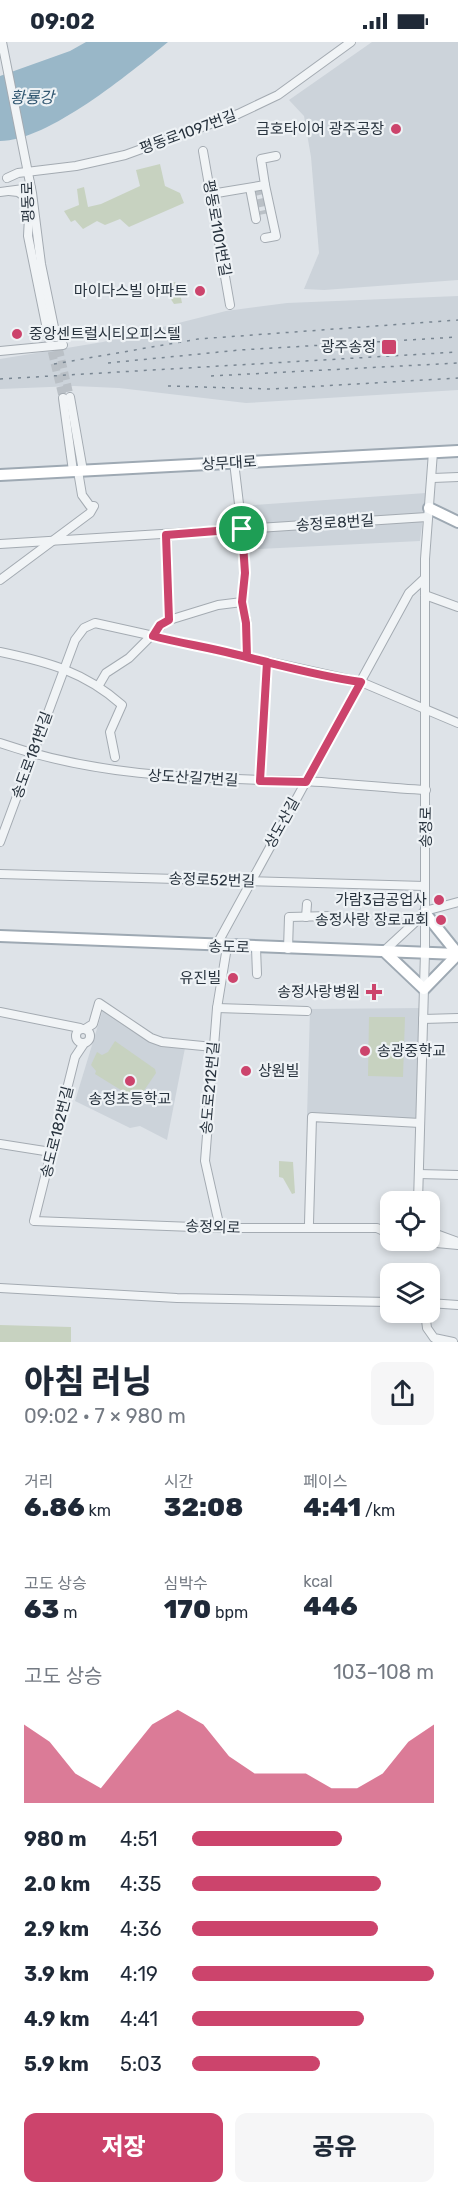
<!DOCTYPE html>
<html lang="ko">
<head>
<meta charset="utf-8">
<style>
  :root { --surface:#fff; --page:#f6f6f7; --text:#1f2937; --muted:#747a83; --accent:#cc446c }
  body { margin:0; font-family:Rubik,"Noto Sans KR",sans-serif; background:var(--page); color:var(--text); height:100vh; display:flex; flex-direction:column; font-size:22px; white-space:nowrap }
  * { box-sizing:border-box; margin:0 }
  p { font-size:20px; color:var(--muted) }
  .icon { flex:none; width:33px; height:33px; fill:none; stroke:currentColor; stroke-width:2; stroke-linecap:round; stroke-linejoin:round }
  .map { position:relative; height:1300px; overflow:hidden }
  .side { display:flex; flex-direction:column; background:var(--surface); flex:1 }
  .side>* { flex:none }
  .controls { position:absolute; left:380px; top:1149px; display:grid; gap:12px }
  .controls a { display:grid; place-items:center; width:60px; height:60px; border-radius:12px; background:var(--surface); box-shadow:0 3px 9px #0003; font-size:30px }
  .pin { position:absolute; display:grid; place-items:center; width:51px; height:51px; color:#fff; margin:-26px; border:3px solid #fff; border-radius:50%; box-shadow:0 2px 6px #0007 }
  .round { display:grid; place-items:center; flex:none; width:63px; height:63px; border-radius:12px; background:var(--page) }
  .headline { display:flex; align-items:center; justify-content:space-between; height:102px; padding:0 24px }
  h1 { font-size:33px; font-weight:800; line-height:45px }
  .stats { display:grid; grid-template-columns:repeat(3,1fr); gap:9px; height:102px; padding:6px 24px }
  .stats div { display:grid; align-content:center }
  .stats b { font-size:26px; font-weight:800 }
  .stats small { font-size:16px; font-weight:400 }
  .stats p { font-size:16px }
  .chart { height:168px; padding:12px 24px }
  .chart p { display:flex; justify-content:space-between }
  .chart svg { width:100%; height:108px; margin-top:6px; fill:var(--accent); opacity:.7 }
  .primary-button { display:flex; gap:12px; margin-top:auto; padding:12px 24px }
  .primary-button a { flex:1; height:69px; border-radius:12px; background:var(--accent); color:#fff; font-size:24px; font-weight:800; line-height:69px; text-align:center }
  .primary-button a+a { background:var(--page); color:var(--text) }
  ul { padding:0 24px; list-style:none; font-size:20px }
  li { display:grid; grid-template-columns:96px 72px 1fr; align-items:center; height:45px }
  li i { height:15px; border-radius:8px; background:var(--accent) }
  .status { display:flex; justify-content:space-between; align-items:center; height:42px; padding:0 30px; background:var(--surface); direction:ltr }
  .status svg { height:16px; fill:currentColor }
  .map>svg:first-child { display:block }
  .built { fill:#ccd3da }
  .green { fill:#c7d2c0 }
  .water { fill:#99b7c8 }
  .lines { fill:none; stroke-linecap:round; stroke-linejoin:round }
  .minor-tunnel { stroke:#bac0c6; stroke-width:8; stroke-dasharray:8 4; stroke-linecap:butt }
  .minor-casing { stroke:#a4abb2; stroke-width:10 }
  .major-casing { stroke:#9ea9b3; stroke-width:14 }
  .minor { stroke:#f1f4f6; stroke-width:8 }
  .major { stroke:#fff; stroke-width:10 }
  .rail { stroke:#788591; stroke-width:1.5; stroke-dasharray:3 6; stroke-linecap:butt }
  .route-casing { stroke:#fff; stroke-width:12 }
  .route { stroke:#cc446c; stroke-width:8 }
  .poi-dot { fill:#cc446c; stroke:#eef2f5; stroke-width:2 }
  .labels { text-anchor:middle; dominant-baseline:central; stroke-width:4.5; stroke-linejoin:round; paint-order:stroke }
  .poi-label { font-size:15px; fill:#28333e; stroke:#eef2f5; text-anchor:end }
  .street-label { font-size:15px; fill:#28333e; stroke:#eef2f5 }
  .water-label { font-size:16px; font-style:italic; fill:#325872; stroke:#eef2f5 }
</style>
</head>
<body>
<div class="status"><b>09:02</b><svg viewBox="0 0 49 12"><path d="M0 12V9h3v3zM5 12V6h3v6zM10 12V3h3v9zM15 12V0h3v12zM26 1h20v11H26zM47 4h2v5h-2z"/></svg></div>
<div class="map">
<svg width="458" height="1300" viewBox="0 0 458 1300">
  <rect width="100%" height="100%" fill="#dee3e8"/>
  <g class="built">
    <path d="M 372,0 L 458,0 L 458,238 L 324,248 L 304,247 L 319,211 L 311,115 L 304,74 L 289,58 Z"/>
    <path d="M 458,254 L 458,348 L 246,361 L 119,346 L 74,344 L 0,347 L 0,317 L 103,300 L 226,269 L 287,261 Z"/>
    <path d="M 426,451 L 420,499 L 241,508 L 239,464 Z"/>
    <path d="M 423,966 L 420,1081 L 307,1075 L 310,967 Z"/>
    <path d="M 103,967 L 158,1002 L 185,1006 L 167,1098 L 140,1084 L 130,1086 L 75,1059 Z"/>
  </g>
  <g class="green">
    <path d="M 160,122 L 165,144 L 180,151 L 184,161 L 129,185 L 120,177 L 105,183 L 97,179 L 83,187 L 75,178 L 71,180 L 64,169 L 79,163 L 77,147 L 84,145 L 88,165 L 101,162 L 140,144 L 136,128 Z"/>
    <path d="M 174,240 L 178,242 L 182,261 L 174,262 L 161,242 Z"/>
    <path d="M 369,975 L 405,975 L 403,1035 L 368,1034 Z"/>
    <path d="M 115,999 L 155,1027 L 156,1031 L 141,1053 L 132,1055 L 95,1032 L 96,1029 L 91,1023 L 97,1010 L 102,1013 L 108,1010 Z"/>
    <path d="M 279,1119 L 293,1120 L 295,1151 L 292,1152 L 283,1136 L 279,1135 Z"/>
    <path d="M 0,1283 L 71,1285 L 71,1300 L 0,1300 Z"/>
  </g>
  <path class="water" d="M 86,0 L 168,0 C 130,31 48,99 0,99 L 0,34 L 70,9 Z"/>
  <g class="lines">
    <g class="minor-tunnel">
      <path d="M 258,145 L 264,172"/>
      <path d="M 56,295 L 70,355"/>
      <path d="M 49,298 L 63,356"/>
    </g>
    <g class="minor-casing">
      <g id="minor">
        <path d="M 2,0 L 32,151 L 41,222 L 56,295"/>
        <path d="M 203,109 L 230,263"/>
        <path d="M 7,136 L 18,131 L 76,124 L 125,113 L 238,72 L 278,53 L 351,0"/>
        <path d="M 265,143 L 276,194 L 265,196"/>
        <path d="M 250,146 L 256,177"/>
        <path d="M 9,149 L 18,150 L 24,154 L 29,172"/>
        <path d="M 0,150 L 31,146"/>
        <path d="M 211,152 L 265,143 L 261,117 L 276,114"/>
        <path d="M 29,175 L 28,194 L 49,297"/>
        <path d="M 0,309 L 63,303"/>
        <path d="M 70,355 L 83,429"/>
        <path d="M 63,356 L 73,429"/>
        <path d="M 433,436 L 458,435"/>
        <path d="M 167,493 L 169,578"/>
        <path d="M 0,502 L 242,487 L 234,420"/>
        <path d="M 0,538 L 90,471 L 94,464 L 90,464 L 82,453 L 78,429"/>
        <path d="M 425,553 L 458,565"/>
        <path d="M 242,560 L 247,581 L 247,615"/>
        <path d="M 0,610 C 48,620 85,630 122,663 L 110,690 L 115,715"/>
        <path d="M 99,643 L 106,631 L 129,616 L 166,579 L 218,563 L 242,560 L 245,531 L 242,487 L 427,475"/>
        <path d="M 0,701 C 101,736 198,736 303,739 C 344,741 385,746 426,748"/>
        <path d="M 260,739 L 267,620"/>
        <path d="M 0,800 L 75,598 L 84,586 L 95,581 L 361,640 L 458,681"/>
        <path d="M 0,832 L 425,844"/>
        <path d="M 425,869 L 458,860"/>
        <path d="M 306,875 L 307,862"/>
        <path d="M 216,904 L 409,551 L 424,537"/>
        <path d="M 256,906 L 257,932"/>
        <path d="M 288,907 L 289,875 L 331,874"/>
        <path d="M 384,909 L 425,871"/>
        <path d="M 217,966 L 307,969"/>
        <path d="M 0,970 L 80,986"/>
        <path d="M 423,977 L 458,976"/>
        <path d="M 85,987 L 93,982 L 99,961 L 151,996 L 162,1000 L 213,1005"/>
        <circle cx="83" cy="994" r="7"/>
        <path d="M 83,1003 L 75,1015 L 34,1179 L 220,1186 L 377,1186 L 390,1192"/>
        <path d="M 0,1102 L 51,1110"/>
        <path d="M 419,1132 L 458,1133"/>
        <path d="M 418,1160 L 425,910 L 425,517 L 433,410"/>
        <path d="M 309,1181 L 312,1075 L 420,1081"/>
        <path d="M 220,1186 L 205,1119 L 217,966 L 227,905"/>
        <path d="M 429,1186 L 436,1192 L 458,1200"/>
        <path d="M 404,1198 L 458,1203"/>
        <path d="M 0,1246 L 177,1256 L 390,1260"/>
        <path d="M 429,1261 L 458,1263"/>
        <path d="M 425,1270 L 427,1286 L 434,1296 L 453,1300"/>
      </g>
    </g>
    <g class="major-casing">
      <g id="major">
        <path d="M 0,433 L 458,409"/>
        <path d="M 429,466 L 458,480"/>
        <path d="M 425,871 L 458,912"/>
        <path d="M 0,894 L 458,912"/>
        <path d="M 384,909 L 424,947 L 458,912"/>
      </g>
    </g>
    <use href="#minor" class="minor"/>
    <use href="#major" class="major"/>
    <g class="rail">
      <path d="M 108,321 L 240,308 L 458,295"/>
      <path d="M 54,322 L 198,297 L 458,278"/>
      <path d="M 211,334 L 458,321"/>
      <path d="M 0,337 L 458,310"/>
      <path d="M 168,344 L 271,347 L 458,336"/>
    </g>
  </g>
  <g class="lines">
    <g class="route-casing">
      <path id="route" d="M 242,487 L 245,531 L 242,560 L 246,581 L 247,615 L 267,620 L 260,739 L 306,740 L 361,640 C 318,634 276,622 234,612 C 207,605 179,601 153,594 L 160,583 L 169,578 L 166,493 L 242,487"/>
    </g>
    <use href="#route" class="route"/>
  </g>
  <g class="poi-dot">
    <circle cx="396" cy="87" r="6"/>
    <circle cx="200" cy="249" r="6"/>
    <circle cx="17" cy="292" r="6"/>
    <rect x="381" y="297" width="16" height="16" rx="3"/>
    <circle cx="439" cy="858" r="6"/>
    <circle cx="441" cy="878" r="6"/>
    <circle cx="233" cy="936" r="6"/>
    <path d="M371 941h6v6h6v6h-6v6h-6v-6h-6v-6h6z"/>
    <circle cx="365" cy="1009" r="6"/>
    <circle cx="246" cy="1029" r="6"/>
    <circle cx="130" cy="1039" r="6"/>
  </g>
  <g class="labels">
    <g class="poi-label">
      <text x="384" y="87">금호타이어 광주공장</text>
      <text x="188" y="249">마이다스빌 아파트</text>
      <text x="29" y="292" text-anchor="start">중앙센트럴시티오피스텔</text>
      <text x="376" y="305">광주송정</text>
      <text x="427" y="858">가람3급공업사</text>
      <text x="429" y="878">송정사랑 장로교회</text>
      <text x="221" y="936">유진빌</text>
      <text x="360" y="950">송정사랑병원</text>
      <text x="377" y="1009" text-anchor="start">송광중학교</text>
      <text x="258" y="1029" text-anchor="start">상원빌</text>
      <text x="130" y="1057" text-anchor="middle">송정초등학교</text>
    </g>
    <g class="street-label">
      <text transform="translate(188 90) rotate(-20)">평동로1097번길</text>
      <text transform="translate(28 160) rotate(-92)">평동로</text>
      <text transform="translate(217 186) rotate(80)">평동로1101번길</text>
      <text transform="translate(229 421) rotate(-3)">상무대로</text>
      <text transform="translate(335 481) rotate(-4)">송정로8번길</text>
      <text transform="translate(32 713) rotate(-70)">송도로181번길</text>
      <text transform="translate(193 736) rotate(3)">상도산길7번길</text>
      <text transform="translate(282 781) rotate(-61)">상도산길</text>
      <text transform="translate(426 785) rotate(-89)">송정로</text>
      <text transform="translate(212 838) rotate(2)">송정로52번길</text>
      <text transform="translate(229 905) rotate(2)">송도로</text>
      <text transform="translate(210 1046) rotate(-85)">송도로212번길</text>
      <text transform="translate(57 1090) rotate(-76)">송도로182번길</text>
      <text transform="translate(213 1185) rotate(2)">송정외로</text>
    </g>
    <g class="water-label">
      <text x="32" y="55">황룡강</text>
    </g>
  </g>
</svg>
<div class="controls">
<a><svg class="icon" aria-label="locate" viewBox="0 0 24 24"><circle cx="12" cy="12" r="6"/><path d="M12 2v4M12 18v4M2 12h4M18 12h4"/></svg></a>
<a><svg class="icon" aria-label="layers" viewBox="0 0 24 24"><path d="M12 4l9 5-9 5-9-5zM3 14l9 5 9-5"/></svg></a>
</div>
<div class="pin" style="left:242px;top:487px;background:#1e9e55"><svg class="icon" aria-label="arrive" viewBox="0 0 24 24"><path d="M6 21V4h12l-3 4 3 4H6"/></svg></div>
</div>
<section class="side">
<div class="headline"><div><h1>아침 러닝</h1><p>09:02 · 7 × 980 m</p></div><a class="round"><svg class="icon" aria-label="share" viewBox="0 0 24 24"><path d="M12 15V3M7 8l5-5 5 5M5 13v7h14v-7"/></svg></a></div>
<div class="stats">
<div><p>거리</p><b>6.86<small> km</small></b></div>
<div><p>시간</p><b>32:08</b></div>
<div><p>페이스</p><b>4:41<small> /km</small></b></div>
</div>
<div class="stats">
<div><p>고도 상승</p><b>63<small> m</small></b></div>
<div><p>심박수</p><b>170<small> bpm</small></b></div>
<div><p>kcal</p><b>446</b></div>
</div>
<div class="chart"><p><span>고도 상승</span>103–108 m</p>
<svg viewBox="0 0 160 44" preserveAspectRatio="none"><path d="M0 44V12L10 19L20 32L30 38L40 25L50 12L60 6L70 12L80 25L90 32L100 32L110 32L120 38L130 38L140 32L150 19L160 12V44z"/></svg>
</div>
<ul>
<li><b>980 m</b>4:51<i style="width:62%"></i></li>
<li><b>2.0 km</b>4:35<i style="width:78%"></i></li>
<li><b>2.9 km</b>4:36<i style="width:77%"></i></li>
<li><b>3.9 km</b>4:19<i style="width:100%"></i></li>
<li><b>4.9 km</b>4:41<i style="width:71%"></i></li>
<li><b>5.9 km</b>5:03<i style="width:53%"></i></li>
</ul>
<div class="primary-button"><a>저장</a><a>공유</a></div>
</section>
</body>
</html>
